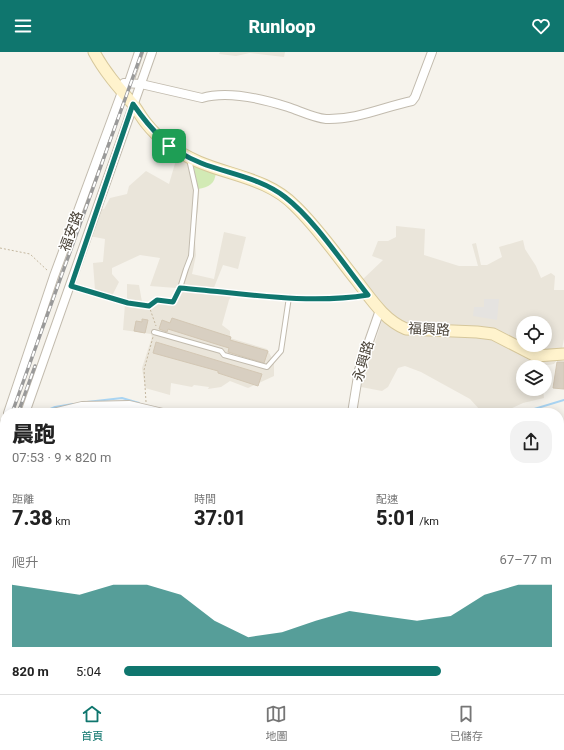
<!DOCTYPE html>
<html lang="zh-TW">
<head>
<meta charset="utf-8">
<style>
  :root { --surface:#fff; --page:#f2f2f2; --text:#222; --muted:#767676; --line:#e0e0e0; --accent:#0f766e }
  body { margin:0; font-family:Roboto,"Noto Sans TC",sans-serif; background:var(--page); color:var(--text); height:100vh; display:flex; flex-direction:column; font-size:15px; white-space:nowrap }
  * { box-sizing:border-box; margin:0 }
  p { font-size:13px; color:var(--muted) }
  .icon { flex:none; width:22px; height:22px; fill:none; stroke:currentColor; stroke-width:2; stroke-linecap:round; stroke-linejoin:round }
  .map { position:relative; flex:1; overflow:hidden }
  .sheet { position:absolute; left:0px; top:356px; width:564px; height:286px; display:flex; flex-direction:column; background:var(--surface); border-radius:16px 16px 0 0; box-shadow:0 2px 10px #0003 }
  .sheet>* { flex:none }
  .tools { position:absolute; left:516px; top:264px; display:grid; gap:8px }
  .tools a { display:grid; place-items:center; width:36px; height:36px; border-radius:50%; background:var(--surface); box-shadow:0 2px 10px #0003; font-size:20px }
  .pin { position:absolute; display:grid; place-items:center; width:34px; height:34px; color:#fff; margin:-17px; border-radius:8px; box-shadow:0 2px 6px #0006 }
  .round { display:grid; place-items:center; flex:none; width:42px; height:42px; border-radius:16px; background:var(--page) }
  .head { display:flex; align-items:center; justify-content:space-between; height:68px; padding:0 12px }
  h1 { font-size:22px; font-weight:800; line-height:30px }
  .figures { display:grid; grid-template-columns:repeat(3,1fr); gap:6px; height:68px; padding:4px 12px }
  .figures div { display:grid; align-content:center }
  .figures b { font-size:20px; font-weight:800 }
  .figures small { font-size:11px; font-weight:400 }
  .figures p { font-size:11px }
  .chart { height:112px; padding:8px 12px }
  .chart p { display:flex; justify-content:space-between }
  .chart svg { width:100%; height:72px; margin-top:4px; fill:var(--accent); opacity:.7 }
  ul { padding:0 12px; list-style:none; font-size:13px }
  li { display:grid; grid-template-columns:64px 48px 1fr; align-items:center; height:30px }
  li i { height:10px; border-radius:5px; background:var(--accent) }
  header { display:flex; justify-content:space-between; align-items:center; height:52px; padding:0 12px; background:var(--accent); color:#fff; font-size:18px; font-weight:800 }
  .tab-bar { display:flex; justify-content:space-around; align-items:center; height:56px; border-top:1px solid var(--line); background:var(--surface); font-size:11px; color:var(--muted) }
  .tab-bar a { display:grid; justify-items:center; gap:2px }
  .tab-bar .on { color:var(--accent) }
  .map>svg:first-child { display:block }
  .residential { fill:#eae5da; fill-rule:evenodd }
  .green { fill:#d2eab5 }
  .parking { fill:#e5e3e0 }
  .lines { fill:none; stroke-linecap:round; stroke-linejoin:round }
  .stream { stroke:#a9d4f2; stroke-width:2 }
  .building { fill:#d8cfc1; stroke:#d3c7b4 }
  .lane-casing { stroke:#c2bbae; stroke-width:6 }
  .street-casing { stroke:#c2bbae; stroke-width:10 }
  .secondary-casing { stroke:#d6c79b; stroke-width:13 }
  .path { stroke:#c4b79f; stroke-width:1; stroke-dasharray:2 2; stroke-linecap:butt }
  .lane { stroke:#fff; stroke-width:4 }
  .street { stroke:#fff; stroke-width:8 }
  .secondary { stroke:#fff3cd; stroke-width:11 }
  .rail-casing { stroke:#9a9a9a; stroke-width:3.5 }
  .rail { stroke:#fff; stroke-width:2; stroke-dasharray:6; stroke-linecap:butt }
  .route-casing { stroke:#fff; stroke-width:8 }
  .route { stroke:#0f766e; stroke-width:5 }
  .labels { text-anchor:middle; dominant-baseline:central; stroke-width:3; stroke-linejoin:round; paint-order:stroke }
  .street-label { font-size:14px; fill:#4b4439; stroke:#fff }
</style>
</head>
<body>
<header><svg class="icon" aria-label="menu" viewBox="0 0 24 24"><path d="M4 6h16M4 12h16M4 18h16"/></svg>Runloop<svg class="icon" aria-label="heart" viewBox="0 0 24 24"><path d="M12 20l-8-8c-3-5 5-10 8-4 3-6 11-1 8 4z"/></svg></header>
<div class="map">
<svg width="564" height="642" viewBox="0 0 564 642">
  <rect width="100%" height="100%" fill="#f6f3ec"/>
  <g class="residential">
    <path d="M 220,0 L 285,0 L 284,5 L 250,1 L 236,4 L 219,2 Z"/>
    <path d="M 176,108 L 192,112 L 194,125 L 200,127 L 198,159 L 194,176 L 196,203 L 192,222 L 214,227 L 224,180 L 246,185 L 238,217 L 223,213 L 213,238 L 234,240 L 229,248 L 222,273 L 230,279 L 230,286 L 267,297 L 274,310 L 274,324 L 248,336 L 230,329 L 221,335 L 208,337 L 209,335 L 194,333 L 192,335 L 171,331 L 170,343 L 145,336 L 142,316 L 152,285 L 151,282 L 123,278 L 125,252 L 127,247 L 127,232 L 139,233 L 142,250 L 150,251 L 154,245 L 167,248 L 176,244 L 177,241 L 176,236 L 150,234 L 160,206 L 140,203 L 112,216 L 112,222 L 119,230 L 112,244 L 95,238 L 93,211 L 103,210 L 105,187 L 89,184 L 96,156 L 104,157 L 110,146 L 127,142 L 129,134 L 146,119 L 169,132 Z"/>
    <path d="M 396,174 L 425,177 L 424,203 L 459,214 L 478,214 L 472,192 L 476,191 L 481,213 L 487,213 L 502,205 L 499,195 L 523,188 L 525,197 L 536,214 L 541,226 L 551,221 L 555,224 L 554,238 L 564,238 L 564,287 L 561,302 L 554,312 L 542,314 L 542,315 L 523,315 L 523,337 L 543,337 L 544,346 L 523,351 L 504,360 L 488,361 L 481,359 L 470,347 L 421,320 L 405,314 L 398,316 L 388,335 L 382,339 L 361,335 L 383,265 L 362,228 L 383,208 L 372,204 L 378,189 L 388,189 L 396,185 ZM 523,271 L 545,271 L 545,293 L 523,293 Z"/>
  </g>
  <g class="green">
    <path d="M 193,112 L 216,120 C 215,132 209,135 198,137 Z"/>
    <path d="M 564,411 L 564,445 L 559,445 L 559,412 Z"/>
    <path d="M 0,475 L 5,475 L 5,565 L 0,564 Z"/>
    <path d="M 255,637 L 295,637 L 289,642 L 259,642 Z"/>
  </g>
  <path class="parking" d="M 484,247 L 499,247 L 497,268 L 473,264 L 474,255 L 484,255 Z"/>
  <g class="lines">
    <g class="stream">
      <path d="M 87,350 L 122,346 L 139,351"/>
      <path d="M 165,359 L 185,361"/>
      <path d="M 41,361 L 55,355 L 73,352"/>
      <path d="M 521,361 L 564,348"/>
    </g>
  </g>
  <g class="building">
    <path d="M 172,266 L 231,285 L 230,288 L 268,299 L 264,311 L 228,300 L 229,296 L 219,293 L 168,277 L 167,280 L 159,277 L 162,268 L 170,271 Z"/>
    <path d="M 142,267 L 148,268 L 145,281 L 134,279 L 136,269 L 142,270 Z"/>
    <path d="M 156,290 L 262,322 L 258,334 L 218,321 L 218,319 L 153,301 Z"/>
    <path d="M 557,310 L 564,310 L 564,337 L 553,336 Z"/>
  </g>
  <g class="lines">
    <g class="lane-casing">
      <g id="lane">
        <path d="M 189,107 L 196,138 L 191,204 L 186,217 L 180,236 C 241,241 305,253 365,244"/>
        <path d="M 154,280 L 221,299 L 224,303 L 267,315 L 281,299 L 289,245"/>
        <path d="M 559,570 L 564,568"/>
      </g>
    </g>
    <g class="street-casing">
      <g id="street">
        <path d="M 124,31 L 141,32 L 202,46 C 228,38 263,47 288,55 C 300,59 314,66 326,67 C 357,68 383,55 412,49 L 415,45 L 432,0"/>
        <path d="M 8,361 L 54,224 L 122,40 L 129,30 L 139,0"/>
        <path d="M 25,361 L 152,0"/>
        <path d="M 53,361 L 82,354 L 129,353 L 163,361"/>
        <path d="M 352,361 L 359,318 L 380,258"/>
        <path d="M 0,384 L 5,370"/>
        <path d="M 0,432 L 5,418"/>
        <path d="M 307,642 L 314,637"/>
      </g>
    </g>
    <g class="secondary-casing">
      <path id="secondary" d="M 94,0 C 104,19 118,35 132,51 C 137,57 141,65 146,71 C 160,89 178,101 199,110 C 232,124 269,127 295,154 C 318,176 337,204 357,229 C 371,247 384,268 406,277 L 477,280 L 493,282 L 536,304 L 564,302"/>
    </g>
    <g class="path">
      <path d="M 0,196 L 30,202 L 48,219"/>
      <path d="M 76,236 L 128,251 L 149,254 L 157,248 L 173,250 L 177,242"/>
      <path d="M 149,254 L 156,274"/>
      <path d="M 146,350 L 144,318 L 153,285"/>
      <path d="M 507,642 L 508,637"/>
    </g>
    <use href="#lane" class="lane"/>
    <use href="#street" class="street"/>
    <use href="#secondary" class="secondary"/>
    <g class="rail-casing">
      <g id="rail">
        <path d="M 12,361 L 142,0"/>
        <path d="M 18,361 L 35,314"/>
        <path d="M 0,393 L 5,379"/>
        <path d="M 0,411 L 5,397"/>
      </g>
    </g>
    <use href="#rail" class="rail"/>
  </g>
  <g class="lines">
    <g class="route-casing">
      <path id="route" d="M 133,52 C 151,78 170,99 201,111 C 229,122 261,126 285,145 C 315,168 344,213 368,243 C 306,253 242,241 180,236 L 173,250 L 157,248 L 149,254 L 128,251 L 71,234 Z"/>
    </g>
    <use href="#route" class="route"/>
  </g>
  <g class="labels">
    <g class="street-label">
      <text transform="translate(71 179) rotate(-70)">福安路</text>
      <text transform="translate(429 277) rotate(3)">福興路</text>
      <text transform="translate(363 309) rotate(-74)">永興路</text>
    </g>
  </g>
</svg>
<div class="tools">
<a><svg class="icon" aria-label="locate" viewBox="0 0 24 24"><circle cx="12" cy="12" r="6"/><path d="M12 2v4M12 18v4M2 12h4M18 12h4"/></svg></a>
<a><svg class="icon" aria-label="layers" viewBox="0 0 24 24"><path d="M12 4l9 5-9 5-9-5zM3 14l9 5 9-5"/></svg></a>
</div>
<div class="pin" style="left:169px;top:94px;background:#1e9e55"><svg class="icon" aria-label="arrive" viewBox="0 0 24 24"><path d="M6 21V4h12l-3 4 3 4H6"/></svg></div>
<section class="sheet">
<div class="head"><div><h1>晨跑</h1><p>07:53 · 9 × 820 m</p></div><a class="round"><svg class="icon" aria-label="share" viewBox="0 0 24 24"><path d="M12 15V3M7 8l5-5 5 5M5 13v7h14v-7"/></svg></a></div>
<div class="figures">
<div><p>距離</p><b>7.38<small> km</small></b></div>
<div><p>時間</p><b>37:01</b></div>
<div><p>配速</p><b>5:01<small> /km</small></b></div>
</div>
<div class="chart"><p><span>爬升</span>67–77 m</p>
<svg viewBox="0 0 160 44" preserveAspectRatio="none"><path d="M0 44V6L10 9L20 12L30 6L40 6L50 12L60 28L70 38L80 35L90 28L100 22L110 25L120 28L130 25L140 12L150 6L160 6V44z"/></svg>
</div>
<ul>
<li><b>820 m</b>5:04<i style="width:74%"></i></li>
</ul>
</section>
</div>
<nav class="tab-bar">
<a class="on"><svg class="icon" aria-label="home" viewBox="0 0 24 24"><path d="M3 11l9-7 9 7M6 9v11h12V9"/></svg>首頁</a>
<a><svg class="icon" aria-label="map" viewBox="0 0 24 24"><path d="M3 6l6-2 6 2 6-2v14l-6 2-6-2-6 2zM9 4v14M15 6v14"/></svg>地圖</a>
<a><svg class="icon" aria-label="saved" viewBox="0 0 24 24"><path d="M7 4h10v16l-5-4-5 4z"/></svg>已儲存</a>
</nav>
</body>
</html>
